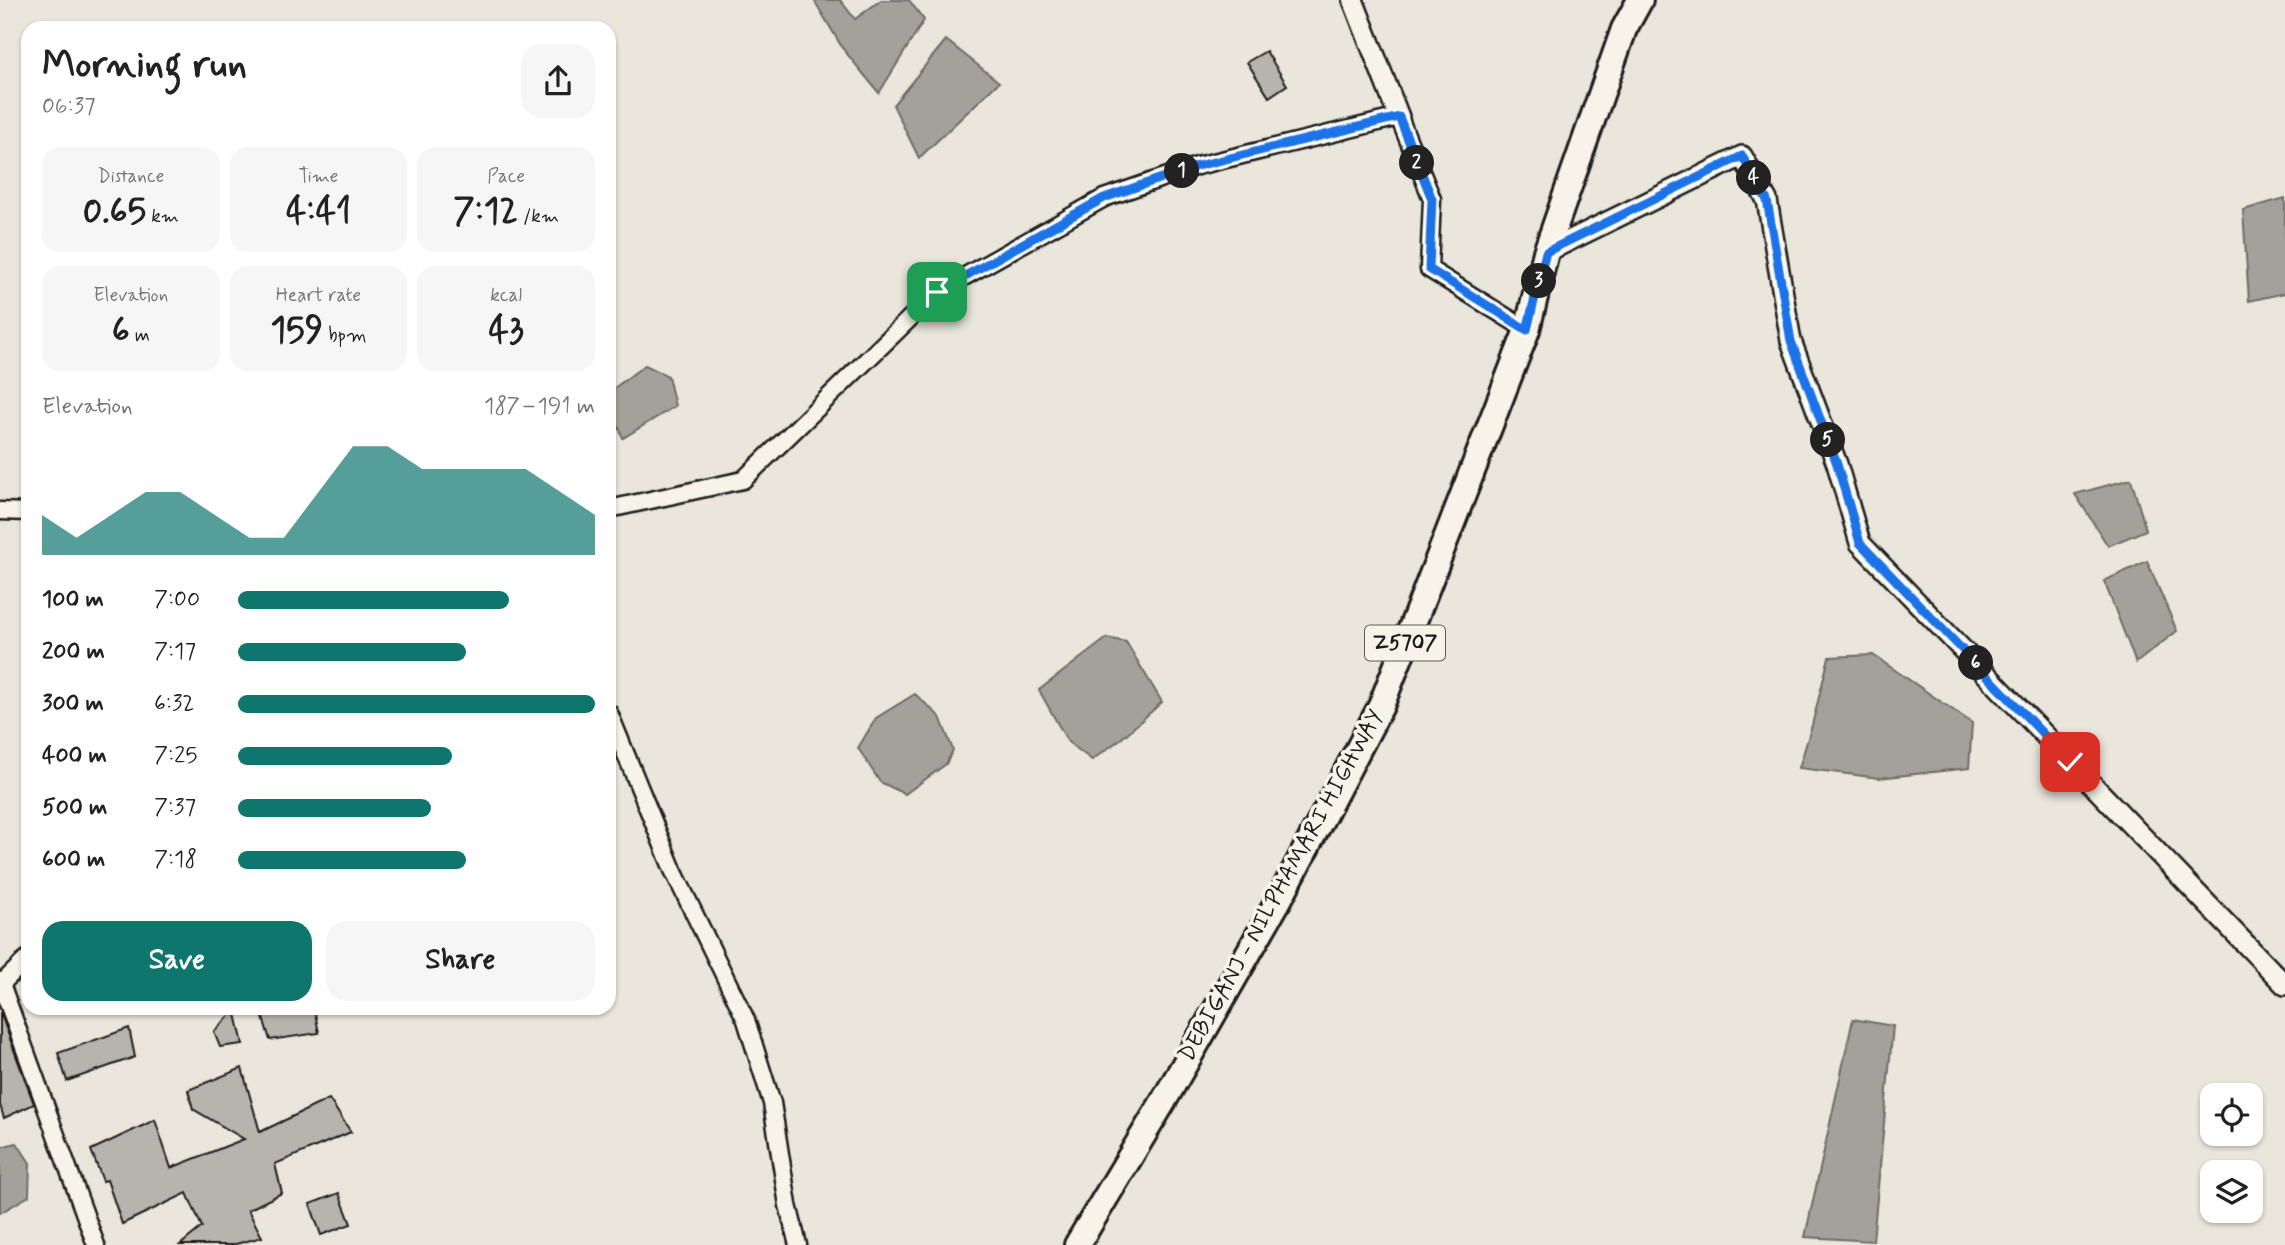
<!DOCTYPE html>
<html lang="en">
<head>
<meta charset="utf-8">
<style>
  :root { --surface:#fff; --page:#f6f6f6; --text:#222; --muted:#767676; --accent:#0f766e }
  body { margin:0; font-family:Mynerve,sans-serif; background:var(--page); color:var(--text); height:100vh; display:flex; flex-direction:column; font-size:26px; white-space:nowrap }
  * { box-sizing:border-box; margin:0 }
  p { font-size:23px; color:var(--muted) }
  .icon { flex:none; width:38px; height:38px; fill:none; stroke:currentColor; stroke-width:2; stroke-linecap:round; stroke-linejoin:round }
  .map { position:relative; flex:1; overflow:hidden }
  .details { position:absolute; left:21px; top:21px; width:595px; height:994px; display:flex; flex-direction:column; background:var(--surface); border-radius:21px; box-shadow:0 2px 5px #0004 }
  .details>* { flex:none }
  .controls { position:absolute; left:2200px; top:1083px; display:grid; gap:14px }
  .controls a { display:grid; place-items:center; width:63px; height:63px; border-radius:14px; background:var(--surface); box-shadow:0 2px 5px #0004; font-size:35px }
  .pin { position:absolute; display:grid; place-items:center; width:60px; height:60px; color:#fff; margin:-30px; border-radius:14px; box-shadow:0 4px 10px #0006 }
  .km { position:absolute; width:35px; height:35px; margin:-18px; border-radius:50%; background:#222; color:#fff; font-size:19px; line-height:35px; text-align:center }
  .round { display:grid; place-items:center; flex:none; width:74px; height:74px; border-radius:21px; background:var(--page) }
  .head { display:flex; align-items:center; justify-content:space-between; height:119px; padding:0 21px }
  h1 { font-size:38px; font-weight:800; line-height:52px }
  .metrics { display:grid; grid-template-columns:repeat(3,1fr); gap:10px; height:119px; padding:7px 21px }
  .metrics div { display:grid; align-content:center; border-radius:18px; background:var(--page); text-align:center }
  .metrics b { font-size:35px; font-weight:800 }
  .metrics small { font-size:19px; font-weight:400 }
  .metrics p { font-size:19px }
  .chart { height:196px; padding:14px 21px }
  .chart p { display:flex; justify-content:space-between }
  .chart svg { width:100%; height:126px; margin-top:7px; fill:var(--accent); opacity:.7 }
  .button { display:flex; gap:14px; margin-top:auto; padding:14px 21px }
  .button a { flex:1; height:80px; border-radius:21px; background:var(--accent); color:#fff; font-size:28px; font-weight:800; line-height:80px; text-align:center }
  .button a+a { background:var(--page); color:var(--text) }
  ul { padding:0 21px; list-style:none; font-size:23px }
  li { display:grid; grid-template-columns:112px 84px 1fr; align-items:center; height:52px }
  li i { height:18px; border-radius:9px; background:var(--accent) }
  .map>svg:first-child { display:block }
  .water { fill:#a3a19a; stroke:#6d6c68; stroke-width:2 }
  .building { fill:#b6b4ac; stroke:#1c1c1c; stroke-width:2 }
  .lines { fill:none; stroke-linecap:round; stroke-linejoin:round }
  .minor-casing { stroke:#1c1c1c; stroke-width:21 }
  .tertiary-casing { stroke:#1c1c1c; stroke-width:24 }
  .primary-casing { stroke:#1c1c1c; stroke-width:30 }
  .minor { stroke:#f7f3e8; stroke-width:16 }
  .tertiary { stroke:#f7f3e8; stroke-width:19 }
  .primary { stroke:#f7f3e8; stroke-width:24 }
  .route-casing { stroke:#fff; stroke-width:14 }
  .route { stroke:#1a73e8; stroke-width:9 }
  .labels { text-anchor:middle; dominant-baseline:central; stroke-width:7; stroke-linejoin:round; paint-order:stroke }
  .shield { fill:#f7f3e8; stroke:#5e5c59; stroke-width:2 }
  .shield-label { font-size:21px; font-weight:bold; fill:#1c1c1c }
  .street-label { font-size:23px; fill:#1c1c1c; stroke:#f7f3e8 }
</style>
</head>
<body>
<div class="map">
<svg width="2285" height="1245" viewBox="0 0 2285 1245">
  <rect width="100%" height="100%" fill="#eae6dc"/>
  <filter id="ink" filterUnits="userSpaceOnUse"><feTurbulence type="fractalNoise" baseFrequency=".0143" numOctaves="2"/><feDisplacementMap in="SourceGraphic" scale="14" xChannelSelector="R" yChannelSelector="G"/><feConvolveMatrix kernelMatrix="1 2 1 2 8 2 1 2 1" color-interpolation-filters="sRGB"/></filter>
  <g filter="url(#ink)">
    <g class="water">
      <path d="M 814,0 L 840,0 L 855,19 L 881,0 L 909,0 L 924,20 L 879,93 L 843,49 Z"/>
      <path d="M 946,40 L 999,82 L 919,158 L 893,105 Z"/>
      <path d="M 2285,198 L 2285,293 L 2249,301 L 2243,210 Z"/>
      <path d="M 645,365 L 668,376 L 675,406 L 623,438 L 609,403 L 609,392 Z"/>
      <path d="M 2131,479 L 2146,530 L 2108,546 L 2075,494 Z"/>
      <path d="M 2147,561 L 2177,631 L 2136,663 L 2104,581 Z"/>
      <path d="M 1107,638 L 1126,642 L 1162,702 L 1122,738 L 1092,760 L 1068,742 L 1039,690 Z"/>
      <path d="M 1873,655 L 1972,723 L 1969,768 L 1879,778 L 1799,768 L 1812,725 L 1829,657 Z"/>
      <path d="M 915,694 L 940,717 L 953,750 L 946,764 L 905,794 L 880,782 L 858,748 L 876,718 Z"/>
      <path d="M 1853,1019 L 1893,1026 L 1873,1241 L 1805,1237 Z"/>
      <path d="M 17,1143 L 30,1163 L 29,1196 L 0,1213 L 0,1147 Z"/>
    </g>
    <g class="building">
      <path d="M 1266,51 L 1287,85 L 1269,97 L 1247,62 Z"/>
      <path d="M 260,1008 L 314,1008 L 319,1033 L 270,1040 Z"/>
      <path d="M 235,1010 L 243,1044 L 220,1047 L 214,1032 Z"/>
      <path d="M 0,1012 L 34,1104 L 4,1118 L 0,1105 Z"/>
      <path d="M 129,1028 L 135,1057 L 67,1081 L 58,1053 Z"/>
      <path d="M 242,1068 L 260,1132 L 329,1099 L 351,1132 L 275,1164 L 282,1193 L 248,1210 L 262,1237 L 232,1245 L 180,1245 L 202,1227 L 187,1193 L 122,1224 L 107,1180 L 103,1181 L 91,1150 L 155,1120 L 171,1168 L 244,1139 L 193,1109 L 188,1090 Z"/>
      <path d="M 339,1193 L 351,1224 L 321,1235 L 310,1204 Z"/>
    </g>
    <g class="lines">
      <g class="minor-casing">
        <g id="minor">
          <path d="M 609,509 L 743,480 L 937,292 L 1104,198 L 1197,166 L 1399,117 L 1432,199 L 1429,269 L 1527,330"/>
          <path d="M 0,511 L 28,512"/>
          <path d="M 609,713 L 673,870 L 746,1020 L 772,1103 L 788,1205 L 798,1245"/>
          <path d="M 0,981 L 96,1245"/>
          <path d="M 0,985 L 28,958"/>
        </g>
      </g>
      <g class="tertiary-casing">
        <g id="tertiary">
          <path d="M 1353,0 L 1399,117"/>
          <path d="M 1546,252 L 1742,156 L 1767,200 L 1791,341 L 1837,464 L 1860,543 L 2285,985"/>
        </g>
      </g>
      <g class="primary-casing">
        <path id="primary" d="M 1077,1245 L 1163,1102 L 1280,898 L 1381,706 L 1527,330 L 1546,252 L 1624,29 L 1640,0"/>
      </g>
      <use href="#minor" class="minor"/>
      <use href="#tertiary" class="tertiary"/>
      <use href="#primary" class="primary"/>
    </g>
  </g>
  <g class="lines" filter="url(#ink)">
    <g class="route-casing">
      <path id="route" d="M 937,292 L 1104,198 L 1197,166 L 1399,117 L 1432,199 L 1429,269 L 1527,330 L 1546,252 L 1742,156 L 1767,200 L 1791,341 L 1837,464 L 1860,543 L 2070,762"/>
    </g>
    <use href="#route" class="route"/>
  </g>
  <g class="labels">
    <rect class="shield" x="1365" y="625.5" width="80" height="35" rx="5"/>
    <g class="shield-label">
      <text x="1405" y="643">Z5707</text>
    </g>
    <g class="street-label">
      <text transform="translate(1282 886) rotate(-61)">DEBIGANJ - NILPHAMARI HIGHWAY</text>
    </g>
  </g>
</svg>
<div class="controls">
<a><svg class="icon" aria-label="locate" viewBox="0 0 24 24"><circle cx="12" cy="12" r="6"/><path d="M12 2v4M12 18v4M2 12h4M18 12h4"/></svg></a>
<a><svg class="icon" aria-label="layers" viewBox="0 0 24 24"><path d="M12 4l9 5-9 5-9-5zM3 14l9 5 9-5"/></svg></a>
</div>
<div class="pin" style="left:937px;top:292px;background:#1e9e55"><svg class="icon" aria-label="arrive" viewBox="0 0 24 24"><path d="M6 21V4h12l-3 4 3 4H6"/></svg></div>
<div class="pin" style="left:2070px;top:762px;background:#d93025"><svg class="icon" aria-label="check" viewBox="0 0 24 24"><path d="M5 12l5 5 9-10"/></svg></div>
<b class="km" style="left:1182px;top:171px">1</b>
<b class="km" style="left:1417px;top:163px">2</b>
<b class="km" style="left:1539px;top:281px">3</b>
<b class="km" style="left:1754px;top:178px">4</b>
<b class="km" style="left:1828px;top:440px">5</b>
<b class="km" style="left:1976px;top:663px">6</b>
<section class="details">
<div class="head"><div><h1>Morning run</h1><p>06:37</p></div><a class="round"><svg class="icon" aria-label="share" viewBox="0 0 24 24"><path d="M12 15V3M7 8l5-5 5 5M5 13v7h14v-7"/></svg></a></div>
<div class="metrics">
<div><p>Distance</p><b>0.65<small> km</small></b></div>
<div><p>Time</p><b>4:41</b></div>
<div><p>Pace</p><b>7:12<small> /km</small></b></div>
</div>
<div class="metrics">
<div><p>Elevation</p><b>6<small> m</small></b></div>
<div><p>Heart rate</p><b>159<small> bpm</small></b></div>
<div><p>kcal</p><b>43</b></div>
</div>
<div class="chart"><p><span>Elevation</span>187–191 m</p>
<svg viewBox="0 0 160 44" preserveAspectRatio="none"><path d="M0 44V30L10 38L20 30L30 22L40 22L50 30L60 38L70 38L80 22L90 6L100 6L110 14L120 14L130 14L140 14L150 22L160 30V44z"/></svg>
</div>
<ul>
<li><b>100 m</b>7:00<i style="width:76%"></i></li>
<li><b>200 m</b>7:17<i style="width:64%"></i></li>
<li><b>300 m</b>6:32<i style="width:100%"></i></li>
<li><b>400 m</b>7:25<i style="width:60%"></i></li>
<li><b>500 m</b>7:37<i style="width:54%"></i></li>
<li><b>600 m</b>7:18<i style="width:64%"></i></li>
</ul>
<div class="button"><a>Save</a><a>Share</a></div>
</section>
</div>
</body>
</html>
